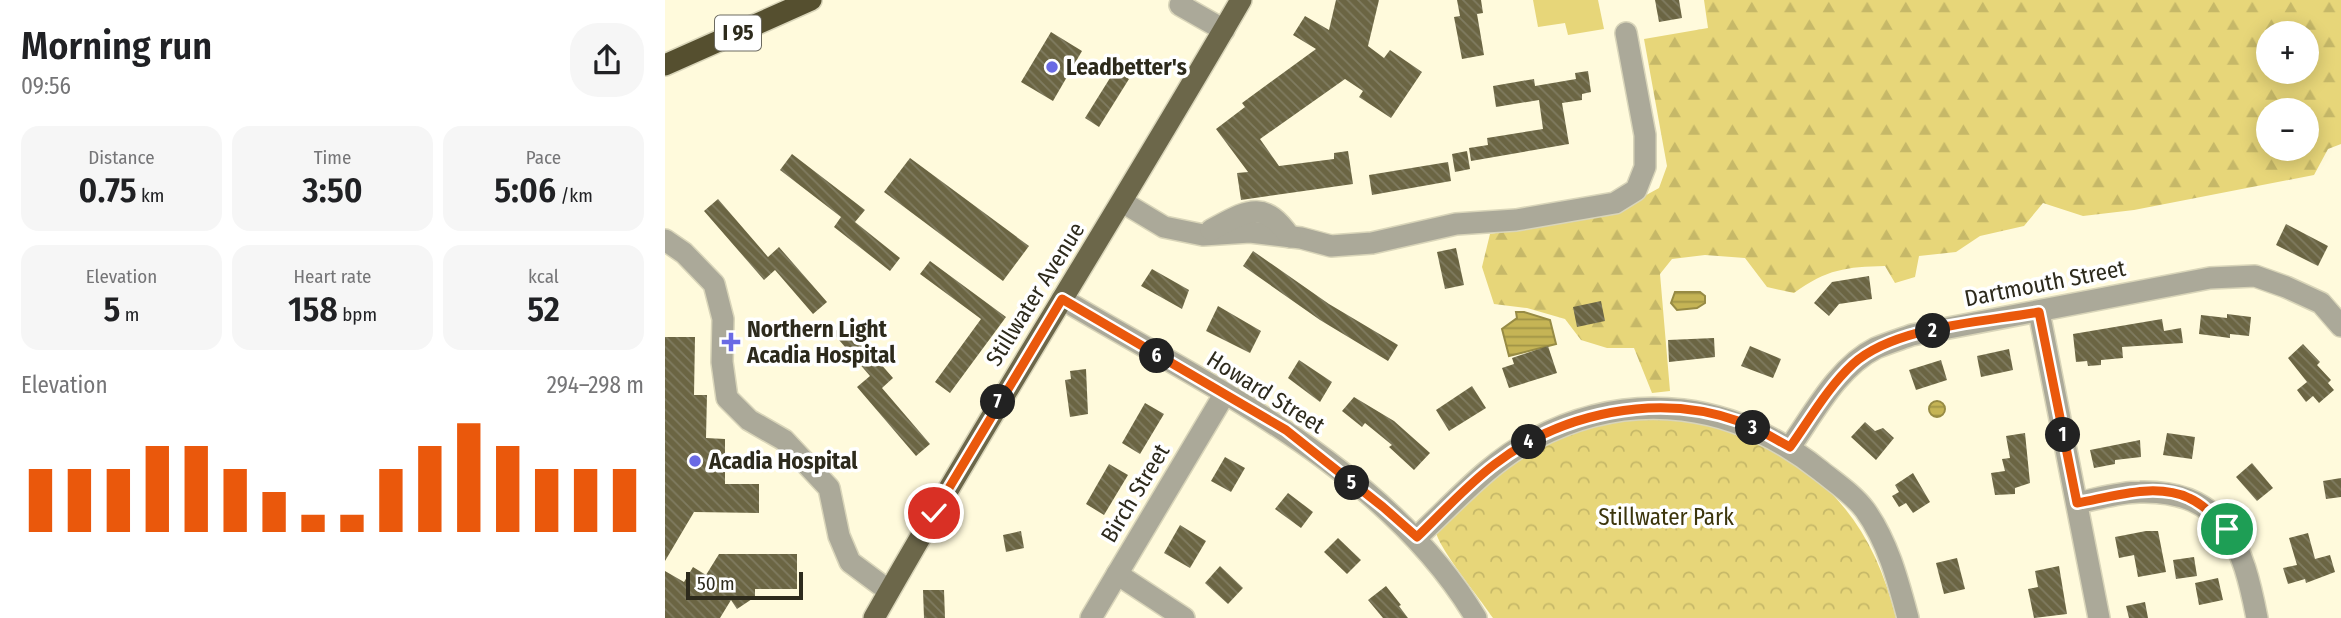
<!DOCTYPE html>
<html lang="en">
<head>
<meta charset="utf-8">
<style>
  :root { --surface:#fff; --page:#f6f6f6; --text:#202124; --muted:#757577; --accent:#ea580c }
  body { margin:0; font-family:"Fira Sans Condensed",sans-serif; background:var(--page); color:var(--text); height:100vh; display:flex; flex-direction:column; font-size:26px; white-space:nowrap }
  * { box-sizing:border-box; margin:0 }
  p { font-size:23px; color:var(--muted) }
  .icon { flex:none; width:38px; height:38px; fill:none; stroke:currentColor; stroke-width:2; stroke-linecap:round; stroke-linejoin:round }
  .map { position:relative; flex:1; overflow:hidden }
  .details { display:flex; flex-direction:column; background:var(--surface); width:665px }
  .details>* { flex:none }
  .tools { position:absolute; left:1591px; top:21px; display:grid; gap:14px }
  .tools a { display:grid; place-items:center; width:63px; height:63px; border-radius:50%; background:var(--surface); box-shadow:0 4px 18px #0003; font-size:35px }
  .scale { position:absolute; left:21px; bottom:18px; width:117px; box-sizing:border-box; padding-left:7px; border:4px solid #2d2a1c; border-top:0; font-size:19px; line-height:24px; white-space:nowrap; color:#2d2a1c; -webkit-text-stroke:5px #fff; paint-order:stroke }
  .pin { position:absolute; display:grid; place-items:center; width:60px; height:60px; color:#fff; margin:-30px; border:4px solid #fff; border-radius:50%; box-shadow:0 2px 7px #0007 }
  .km { position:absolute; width:35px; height:35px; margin:-18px; border-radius:50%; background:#222; color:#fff; font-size:19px; line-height:35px; text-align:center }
  .round { display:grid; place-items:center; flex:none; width:74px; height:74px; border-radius:28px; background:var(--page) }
  .overview { display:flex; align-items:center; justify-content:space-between; height:119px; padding:0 21px }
  h1 { font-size:38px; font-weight:600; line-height:52px }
  .figures { display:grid; grid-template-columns:repeat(3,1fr); gap:10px; height:119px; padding:7px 21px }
  .figures div { display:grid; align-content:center; border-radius:18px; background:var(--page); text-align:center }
  .figures b { font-size:35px; font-weight:600 }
  .figures small { font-size:19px; font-weight:400 }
  .figures p { font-size:19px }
  .chart { height:196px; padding:14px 21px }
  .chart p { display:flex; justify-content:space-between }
  .chart svg { width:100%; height:126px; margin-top:7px; stroke:var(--accent); stroke-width:6 }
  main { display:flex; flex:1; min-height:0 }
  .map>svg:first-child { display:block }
  .grass { fill:#e7d679 }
  .forest { fill:url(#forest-firs); fill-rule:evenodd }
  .park { fill:url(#park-crowns) }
  .water { fill:url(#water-rules); stroke:#978b44; stroke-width:2 }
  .building { fill:url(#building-back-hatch) }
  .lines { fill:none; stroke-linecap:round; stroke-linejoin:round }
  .minor-casing { stroke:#d9d5b9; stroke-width:24 }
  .major-casing { stroke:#d9d5b9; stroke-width:24 }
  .highway-casing { stroke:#d9d5b9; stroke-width:24 }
  .minor { stroke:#aba999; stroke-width:21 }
  .major { stroke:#6c674a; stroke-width:21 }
  .highway { stroke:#554f2f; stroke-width:21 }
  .route-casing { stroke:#fff; stroke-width:14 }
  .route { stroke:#ea580c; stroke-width:9 }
  .poi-dot { fill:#6a6ae4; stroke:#fff; stroke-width:2.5 }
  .labels { text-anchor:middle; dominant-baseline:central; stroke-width:7; stroke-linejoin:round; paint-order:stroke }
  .shield { fill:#fff; stroke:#6c6a60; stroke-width:2 }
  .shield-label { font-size:21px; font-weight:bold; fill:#2d2a1c }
  .poi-label { font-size:23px; font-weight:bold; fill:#2d2a1c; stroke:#fff; text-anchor:start }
  .street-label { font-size:23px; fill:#2d2a1c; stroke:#fff }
  .park-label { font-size:23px; fill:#3c350c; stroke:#fff }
</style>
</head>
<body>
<main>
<section class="details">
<div class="overview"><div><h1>Morning run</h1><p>09:56</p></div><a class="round"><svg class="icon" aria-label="share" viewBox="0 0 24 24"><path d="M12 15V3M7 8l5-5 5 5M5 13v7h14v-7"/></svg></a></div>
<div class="figures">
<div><p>Distance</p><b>0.75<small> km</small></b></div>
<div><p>Time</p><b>3:50</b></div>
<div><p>Pace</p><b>5:06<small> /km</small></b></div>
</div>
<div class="figures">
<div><p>Elevation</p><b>5<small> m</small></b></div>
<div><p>Heart rate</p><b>158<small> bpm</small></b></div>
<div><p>kcal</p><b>52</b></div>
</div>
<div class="chart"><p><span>Elevation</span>294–298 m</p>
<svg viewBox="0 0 160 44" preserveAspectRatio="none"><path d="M5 44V22M15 44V22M25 44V22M35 44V14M45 44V14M55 44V22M65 44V30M75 44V38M85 44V38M95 44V22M105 44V14M115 44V6M125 44V14M135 44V22M145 44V22M155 44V22"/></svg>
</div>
</section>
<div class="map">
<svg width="1676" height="618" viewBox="0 0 1676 618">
  <defs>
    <pattern id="forest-firs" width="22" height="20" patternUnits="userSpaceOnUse" patternTransform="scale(1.75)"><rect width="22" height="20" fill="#e7d679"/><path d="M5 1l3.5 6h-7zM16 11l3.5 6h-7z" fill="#c6b868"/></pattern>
    <pattern id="park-crowns" width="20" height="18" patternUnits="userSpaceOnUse" patternTransform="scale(1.75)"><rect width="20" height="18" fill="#e7d679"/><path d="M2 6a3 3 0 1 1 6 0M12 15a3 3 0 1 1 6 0" fill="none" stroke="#c6b868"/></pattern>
    <pattern id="water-rules" width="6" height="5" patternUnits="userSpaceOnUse" patternTransform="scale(1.75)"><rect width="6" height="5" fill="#c5b455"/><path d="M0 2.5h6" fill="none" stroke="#a09346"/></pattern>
    <pattern id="building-back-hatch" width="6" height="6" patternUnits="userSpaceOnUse" patternTransform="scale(1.75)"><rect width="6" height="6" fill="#6b6543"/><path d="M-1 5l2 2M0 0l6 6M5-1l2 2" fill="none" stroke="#807c61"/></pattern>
  </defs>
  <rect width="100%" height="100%" fill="#fffadc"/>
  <path class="grass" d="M 868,0 L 933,0 L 939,29 L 903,35 L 900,23 L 873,27 Z"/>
  <path class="forest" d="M 1039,0 L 1676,0 L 1676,144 L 1663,149 L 1649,175 L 1469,210 L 1418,216 L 1378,203 L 1359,226 L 1315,236 L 1291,252 L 1254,256 L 1250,277 L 1230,283 L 1220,266 C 1181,267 1162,269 1129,293 L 1102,287 L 1080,258 L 1040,255 L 1007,259 L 995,274 L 1005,391 L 987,393 L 969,348 L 942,348 L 916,340 L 900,319 L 862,308 L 829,304 L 817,267 L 825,234 L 947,214 L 994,188 L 1002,166 L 979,39 L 1043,28 ZM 1603,33 L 1642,33 L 1642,72 L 1603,72 ZM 1603,110 L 1642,110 L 1642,149 L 1603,149 Z"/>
  <path class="park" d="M 961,419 C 982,419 1005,416 1025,419 C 1045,422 1063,430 1081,438 C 1166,473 1209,530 1231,618 L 828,618 C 817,601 771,545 771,531 C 809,495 849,454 899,435 C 919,427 941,424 961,419 Z"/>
  <g class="water">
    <path d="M 1010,292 L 1035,292 L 1040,296 L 1040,303 L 1032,308 L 1012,310 L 1006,303 Z"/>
    <path d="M 851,312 L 859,312 L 885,320 L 891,344 L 844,356 L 837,329 L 852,318 Z"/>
    <circle cx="1272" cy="409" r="8"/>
  </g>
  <g class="building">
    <path d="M 671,0 L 714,0 L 703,46 L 719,58 L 725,50 L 757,72 L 726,118 L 694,97 L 698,91 L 680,79 L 595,139 L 614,166 L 669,159 L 669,153 L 683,151 L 688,184 L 576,200 L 572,173 L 583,172 L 551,129 L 580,107 L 577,103 L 651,49 L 628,35 L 640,16 L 664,30 Z"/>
    <path d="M 792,0 L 816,0 L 818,13 L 812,14 L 819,55 L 797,59 L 789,17 L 795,16 Z"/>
    <path d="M 990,0 L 1014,0 L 1017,18 L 994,22 Z"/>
    <path d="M 386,32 L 417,51 L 388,101 L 356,82 Z"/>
    <path d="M 450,70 L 464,79 L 434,127 L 420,118 Z"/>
    <path d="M 923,71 L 926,92 L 917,94 L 917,100 L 897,103 L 904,144 L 806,161 L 804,148 L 823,145 L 822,138 L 878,129 L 874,100 L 831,107 L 828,86 L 869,79 L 870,86 L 911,79 L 910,73 Z"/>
    <path d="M 802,151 L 805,169 L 790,172 L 787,154 Z"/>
    <path d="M 127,154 L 200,210 L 190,222 L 235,258 L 225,271 L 169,227 L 176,217 L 115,170 Z"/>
    <path d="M 245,158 L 364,246 L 338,281 L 219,192 Z"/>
    <path d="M 783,162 L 786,181 L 707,195 L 704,175 Z"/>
    <path d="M 53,199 L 103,257 L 114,247 L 162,302 L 148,314 L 110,270 L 99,280 L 39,211 Z"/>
    <path d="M 1621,224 L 1663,246 L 1653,266 L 1611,245 Z"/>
    <path d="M 791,248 L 799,285 L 780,289 L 772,252 Z"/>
    <path d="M 588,251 L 664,304 L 733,345 L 723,361 L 655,320 L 578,266 Z"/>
    <path d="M 265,261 L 341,317 L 285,393 L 270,382 L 316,319 L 255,274 Z"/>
    <path d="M 487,269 L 524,290 L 517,309 L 476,286 Z"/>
    <path d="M 1204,276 L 1207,299 L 1174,304 L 1164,316 L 1149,303 L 1167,282 Z"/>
    <path d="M 936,301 L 940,321 L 912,327 L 908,307 Z"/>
    <path d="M 553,306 L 596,331 L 585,353 L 541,331 Z"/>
    <path d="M 1562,314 L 1586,317 L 1584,336 L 1565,334 L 1565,338 L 1534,334 L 1536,315 L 1562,318 Z"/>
    <path d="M 1497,319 L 1499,331 L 1516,328 L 1518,343 L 1457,347 L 1458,358 L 1436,360 L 1436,365 L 1423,366 L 1422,361 L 1411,362 L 1408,334 Z"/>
    <path d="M 180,323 L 228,378 L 217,388 L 265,444 L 251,456 L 192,387 L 205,376 L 168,333 Z"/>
    <path d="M 0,337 L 30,337 L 29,395 L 42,395 L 41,438 L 60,439 L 60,484 L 94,484 L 94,513 L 29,512 L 0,561 Z"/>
    <path d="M 1049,338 L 1050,357 L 1004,362 L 1003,340 Z"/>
    <path d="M 1638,344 L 1655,362 L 1652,365 L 1666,380 L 1663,383 L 1669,390 L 1654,403 L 1648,396 L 1641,402 L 1632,390 L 1642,382 L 1623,358 Z"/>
    <path d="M 883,346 L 892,373 L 844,388 L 837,368 L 849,364 L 847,358 Z"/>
    <path d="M 1085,346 L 1116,359 L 1108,378 L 1076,366 Z"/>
    <path d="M 1344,349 L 1348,370 L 1316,377 L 1312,356 Z"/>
    <path d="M 634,360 L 667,382 L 655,402 L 623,378 Z"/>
    <path d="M 1276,360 L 1282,380 L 1251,390 L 1244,370 Z"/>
    <path d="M 421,369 L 423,414 L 405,417 L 400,380 L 406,379 L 405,371 Z"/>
    <path d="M 807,386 L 821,408 L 784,431 L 771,410 Z"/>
    <path d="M 689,397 L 729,421 L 765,453 L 749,470 L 724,447 L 727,445 L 700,423 L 697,427 L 677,411 Z"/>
    <path d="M 480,403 L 499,414 L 475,454 L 457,443 Z"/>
    <path d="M 1200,422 L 1210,431 L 1218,428 L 1229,438 L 1211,460 L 1186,437 Z"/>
    <path d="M 1360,433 L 1365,483 L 1350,488 L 1350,494 L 1330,495 L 1326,473 L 1340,471 L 1337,459 L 1345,458 L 1341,436 Z"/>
    <path d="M 1502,433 L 1530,437 L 1527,459 L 1498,455 Z"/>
    <path d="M 1475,440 L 1476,457 L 1450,460 L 1450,464 L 1429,468 L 1425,450 Z"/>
    <path d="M 560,457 L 580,468 L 566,492 L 546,481 Z"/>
    <path d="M 1587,463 L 1608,488 L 1592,501 L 1571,477 Z"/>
    <path d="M 444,464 L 463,475 L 439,515 L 421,504 Z"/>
    <path d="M 1248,473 L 1265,502 L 1248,513 L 1241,503 L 1234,507 L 1227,496 L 1234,492 L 1230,485 Z"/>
    <path d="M 1676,478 L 1676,497 L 1661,499 L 1658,481 Z"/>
    <path d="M 623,493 L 648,512 L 636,528 L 610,509 Z"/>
    <path d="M 515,525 L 541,541 L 525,568 L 499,553 Z"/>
    <path d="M 356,531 L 359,548 L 341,552 L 338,535 Z"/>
    <path d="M 1481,531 L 1493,531 L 1501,572 L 1473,577 L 1469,555 L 1454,558 L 1450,537 Z"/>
    <path d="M 1643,533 L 1650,559 L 1665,555 L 1670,572 L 1641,583 L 1640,579 L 1623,584 L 1618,568 L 1632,565 L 1624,538 Z"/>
    <path d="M 673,538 L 696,560 L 682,574 L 659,552 Z"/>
    <path d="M 54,554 L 132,554 L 132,589 L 90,589 L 90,597 L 72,609 L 66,600 L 55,618 L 0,618 L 0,571 L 19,582 L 28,567 L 41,575 Z"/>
    <path d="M 1529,557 L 1532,576 L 1511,579 L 1508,560 Z"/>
    <path d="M 1292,558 L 1300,589 L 1279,594 L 1271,563 Z"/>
    <path d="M 555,566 L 578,588 L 563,604 L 540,583 Z"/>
    <path d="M 1394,566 L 1402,614 L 1369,618 L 1363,589 L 1373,587 L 1370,571 Z"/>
    <path d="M 1553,578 L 1558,600 L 1534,605 L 1530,583 Z"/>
    <path d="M 721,586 L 736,605 L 734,606 L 743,618 L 718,618 L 703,600 Z"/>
    <path d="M 258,590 L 279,590 L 280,618 L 259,618 Z"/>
    <path d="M 1480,602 L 1483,618 L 1464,618 L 1461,606 Z"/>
  </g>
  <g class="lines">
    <g class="minor-casing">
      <g id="minor">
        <path d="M 518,0 L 515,5 L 559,30"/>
        <path d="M 459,203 L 499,227 L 538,235 L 585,232 L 636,238 L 666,246 L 707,243 L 791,224 L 851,220 L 950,203 L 971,190 L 980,167 L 980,135 L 961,33"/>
        <path d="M 546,230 C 582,211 598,198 625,237"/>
        <path d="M 0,240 L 19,253 L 49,284 L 58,319 L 57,362 L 62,398 L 84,420 L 119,440 L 164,488 L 174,536 L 185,562 L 224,591"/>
        <path d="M 397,299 C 543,386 721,467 811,618"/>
        <path d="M 1374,312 L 1434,618"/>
        <path d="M 1125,447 C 1149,413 1173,367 1211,348 C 1223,343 1236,339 1247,335 L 1545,278 L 1590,276 L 1621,287 L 1656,303 L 1676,326"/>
        <path d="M 1412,503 C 1432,499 1455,492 1475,492 C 1561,490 1578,547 1592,618"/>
        <path d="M 752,537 C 789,503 824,462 869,439 C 968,387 1071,403 1156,471 C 1171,483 1189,495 1200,510 C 1223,542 1233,581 1243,618"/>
        <path d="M 452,574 L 519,618"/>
        <path d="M 426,618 L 559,395"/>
      </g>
    </g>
    <g class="major-casing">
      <path id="major" d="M 209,618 C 327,409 456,207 576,0"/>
    </g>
    <g class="highway-casing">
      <path id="highway" d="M 0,65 L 146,0"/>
    </g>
    <use href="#minor" class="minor"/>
    <use href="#major" class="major"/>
    <use href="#highway" class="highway"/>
  </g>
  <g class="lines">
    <g class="route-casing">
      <path id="route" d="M 269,513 L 397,299 L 621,430 L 718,507 L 752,537 C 777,513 802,485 830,464 C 896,413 992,392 1073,421 C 1091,427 1108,438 1125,447 C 1145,419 1163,387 1188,364 C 1230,326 1319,322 1374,312 L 1412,503 C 1446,497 1490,482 1524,498 C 1538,504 1551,518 1562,529"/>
    </g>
    <use href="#route" class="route"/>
  </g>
  <g class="poi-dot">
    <circle cx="387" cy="67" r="7"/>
    <path d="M62.5 331.5h7v7h7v7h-7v7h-7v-7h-7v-7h7z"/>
    <circle cx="30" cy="461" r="7"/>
  </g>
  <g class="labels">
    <rect class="shield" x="50" y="15.5" width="46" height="35" rx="5"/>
    <g class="shield-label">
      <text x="73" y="33">I 95</text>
    </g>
    <g class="poi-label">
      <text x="401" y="67">Leadbetter's</text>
      <text x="82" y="329">Northern Light<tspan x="82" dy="26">Acadia Hospital</tspan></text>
      <text x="44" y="461">Acadia Hospital</text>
    </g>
    <g class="street-label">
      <text transform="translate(1380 283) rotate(-11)">Dartmouth Street</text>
      <text transform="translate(370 294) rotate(-58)">Stillwater Avenue</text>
      <text transform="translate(601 392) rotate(32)">Howard Street</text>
      <text transform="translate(470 493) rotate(-59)">Birch Street</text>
    </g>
    <g class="park-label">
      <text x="1001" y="517">Stillwater Park</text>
    </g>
  </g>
</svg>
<div class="tools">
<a>+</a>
<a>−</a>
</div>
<div class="scale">50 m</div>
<div class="pin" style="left:1562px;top:529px;background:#1e9e55"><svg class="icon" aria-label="arrive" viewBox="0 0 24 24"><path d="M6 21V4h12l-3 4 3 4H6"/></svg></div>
<div class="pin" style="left:269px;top:513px;background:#d93025"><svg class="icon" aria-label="check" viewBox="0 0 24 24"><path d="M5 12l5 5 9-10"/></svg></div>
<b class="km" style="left:1398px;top:435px">1</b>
<b class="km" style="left:1268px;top:331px">2</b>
<b class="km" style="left:1088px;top:428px">3</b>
<b class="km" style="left:864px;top:442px">4</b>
<b class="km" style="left:687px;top:483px">5</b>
<b class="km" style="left:492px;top:356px">6</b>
<b class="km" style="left:333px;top:402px">7</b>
</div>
</main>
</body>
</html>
